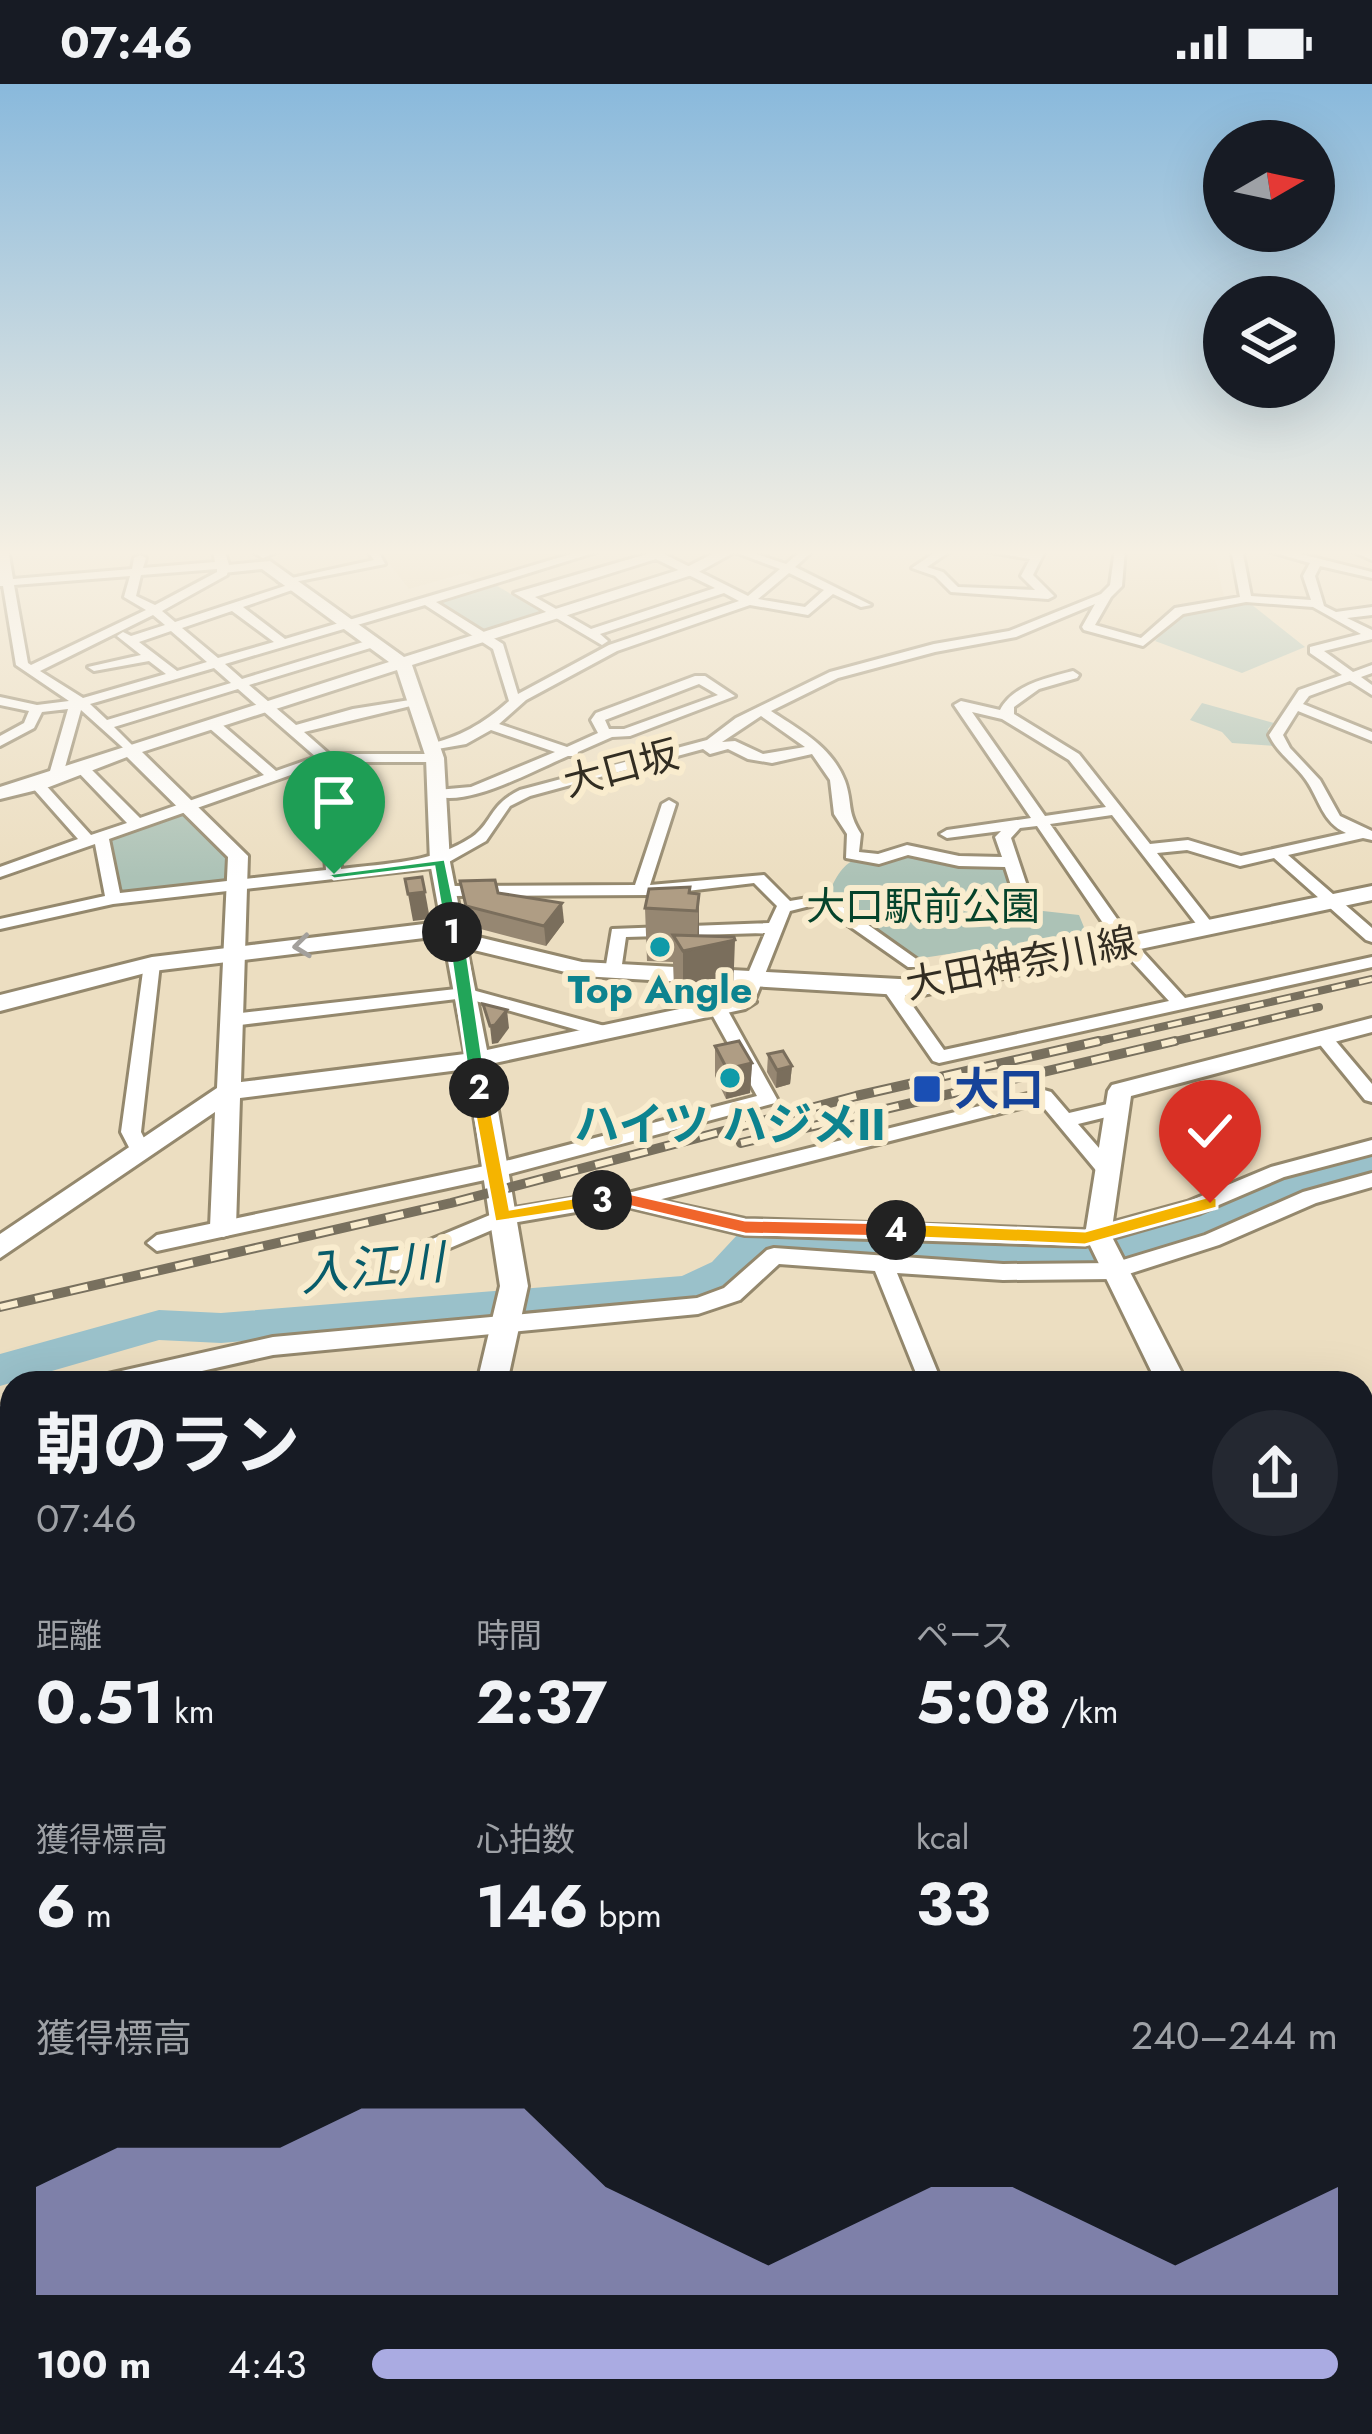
<!DOCTYPE html>
<html lang="ja">
<head>
<meta charset="utf-8">
<style>
  :root { --surface:#171b24; --page:#242831; --text:#f1f3f6; --muted:#9ea1a6; --accent:#aaabe2 }
  body { margin:0; font-family:Jost,"Noto Sans JP",sans-serif; background:var(--page); color:var(--text); height:100vh; display:flex; flex-direction:column; font-size:45px; white-space:nowrap }
  * { box-sizing:border-box; margin:0 }
  p { font-size:39px; color:var(--muted) }
  .icon { flex:none; width:66px; height:66px; fill:none; stroke:currentColor; stroke-width:2; stroke-linecap:round; stroke-linejoin:round }
  .map { position:relative; flex:1; overflow:hidden }
  .drawer { position:absolute; left:0px; top:1287px; width:1374px; height:1065px; display:flex; flex-direction:column; background:var(--surface); border-radius:36px 36px 0 0; box-shadow:0 12px 48px #0002 }
  .drawer>* { flex:none }
  .needle { width:78px; rotate:81deg }
  .controls { position:absolute; left:1203px; top:36px; display:grid; gap:24px }
  .controls a { display:grid; place-items:center; width:132px; height:132px; border-radius:50%; background:var(--surface); box-shadow:0 12px 48px #0002; font-size:60px }
  .pin { position:absolute; display:grid; place-items:center; width:102px; height:102px; color:#fff; margin:-123px -51px; border-radius:50% 50% 50% 0; rotate:-45deg; box-shadow:0 0 12px #0007 }
  .pin .icon { rotate:45deg }
  .km { position:absolute; width:60px; height:60px; margin:-30px; border-radius:50%; background:#222; color:#fff; font-size:33px; line-height:60px; text-align:center }
  .round { display:grid; place-items:center; flex:none; width:126px; height:126px; border-radius:63px; background:var(--page) }
  .summary { display:flex; align-items:center; justify-content:space-between; height:204px; padding:0 36px }
  h1 { font-size:66px; font-weight:700; line-height:90px }
  .metrics { display:grid; grid-template-columns:repeat(3,1fr); gap:18px; height:204px; padding:12px 36px }
  .metrics div { display:grid; align-content:center }
  .metrics b { font-size:60px; font-weight:700 }
  .metrics small { font-size:33px; font-weight:400 }
  .metrics p { font-size:33px }
  .chart { height:336px; padding:24px 36px }
  .chart p { display:flex; justify-content:space-between }
  .chart svg { width:100%; height:216px; margin-top:12px; fill:var(--accent); opacity:.7 }
  ul { padding:0 36px; list-style:none; font-size:39px }
  li { display:grid; grid-template-columns:192px 144px 1fr; align-items:center; height:90px }
  li i { height:30px; border-radius:15px; background:var(--accent) }
  .status { display:flex; justify-content:space-between; align-items:center; height:84px; padding:0 60px; background:var(--surface); direction:ltr }
  .status svg { height:33px; fill:currentColor }
  .map>svg:first-child { display:block }
  .built { fill:#e6d5b1 }
  .green { fill:#acc2b6 }
  .lines { fill:none; stroke-linecap:round; stroke-linejoin:round }
  .river { fill:#9ac1ca; fill-rule:evenodd }
  .minor-casing { stroke:#94886d; stroke-width:6 }
  .tertiary-casing { stroke:#94886d; stroke-width:6 }
  .secondary-casing { stroke:#94886d; stroke-width:6 }
  .minor { fill:#fff; fill-rule:evenodd }
  .tertiary { fill:#fff; fill-rule:evenodd }
  .secondary { fill:#fff; fill-rule:evenodd }
  .rail-far1-casing { stroke:#78705e; stroke-width:8 }
  .rail-casing { stroke:#78705e; stroke-width:10 }
  .rail-far1 { stroke:#f9ecce; stroke-width:4.5; stroke-dasharray:14; stroke-linecap:butt }
  .rail { stroke:#f9ecce; stroke-width:6; stroke-dasharray:18; stroke-linecap:butt }
  .wall { fill:#968772 }
  .shaded-wall { fill:#7a6e5c }
  .building { fill:#af9d84; stroke:#7a6e5c; stroke-width:3 }
  .oneway { stroke:#a3a09c }
  .split-1 { fill:#22a559; stroke:#fff; stroke-width:3 }
  .split-2 { fill:#22a559; stroke:#fff; stroke-width:3 }
  .split-3 { fill:#f5b400; stroke:#fff; stroke-width:3 }
  .split-4 { fill:#f0652b; stroke:#fff; stroke-width:3 }
  .split-5 { fill:#f5b400; stroke:#fff; stroke-width:3 }
  .culture-dot { fill:#0f9aa8; stroke:#f9ecce; stroke-width:4.5 }
  .transit-dot { fill:#1a4fb4; stroke:#f9ecce; stroke-width:4.5 }
  .labels { text-anchor:middle; dominant-baseline:central; stroke-width:12; stroke-linejoin:round; paint-order:stroke }
  .far-street-label { font-size:39px; fill:#322d22; stroke:#f9ecce }
  .far-park-label { font-size:39px; fill:#05432b; stroke:#f9ecce }
  .far-culture-label { font-size:39px; font-weight:bold; fill:#0d838f; stroke:#f9ecce }
  .transit-label { font-size:45px; font-weight:bold; fill:#164399; stroke:#f9ecce; text-anchor:start }
  .culture-label { font-size:45px; font-weight:bold; fill:#0d838f; stroke:#f9ecce }
  .water-label { font-size:48px; font-style:italic; fill:#085c6a; stroke:#f9ecce }
</style>
</head>
<body>
<div class="status"><b>07:46</b><svg viewBox="0 0 49 12"><path d="M0 12V9h3v3zM5 12V6h3v6zM10 12V3h3v9zM15 12V0h3v12zM26 1h20v11H26zM47 4h2v5h-2z"/></svg></div>
<div class="map">
<svg width="1372" height="2350" viewBox="0 0 1372 2350">
  <rect width="100%" height="100%" fill="#ecdec1"/>
  <g class="built">
    <path d="M 378,465 L 590,465 L 480,498 L 465,489 L 409,505 Z"/>
    <path d="M 1127,465 L 1213,465 L 1225,517 L 1172,524 L 1139,555 L 1093,539 L 1122,504 Z"/>
  </g>
  <g class="green">
    <path d="M 494,500 L 544,530 L 485,549 L 434,517 Z"/>
    <path d="M 1247,517 L 1305,563 L 1242,589 L 1155,557 L 1183,528 Z"/>
    <path d="M 1202,619 L 1274,639 L 1268,645 L 1274,662 L 1232,659 L 1222,648 L 1190,636 Z"/>
    <path d="M 184,729 L 229,776 L 227,798 L 120,810 L 109,756 Z"/>
    <path d="M 909,768 L 1003,780 L 1012,805 L 1007,823 L 1079,831 L 1090,858 L 978,879 L 968,867 L 916,875 L 827,815 C 845,765 862,773 909,768 Z"/>
  </g>
  <g class="lines">
    <path class="river" d="M 1372,1066 L 1372,1090 L 1295,1111 L 1232,1141 L 1110,1179 L 1005,1183 L 761,1172 L 738,1198 L 687,1220 L 221,1259 L 159,1256 L 0,1302 L 0,1270 L 159,1226 L 221,1229 L 682,1192 L 712,1178 L 739,1149 L 752,1145 L 1005,1157 L 1110,1153 L 1208,1123 L 1272,1093 Z"/>
    <g class="minor-casing">
      <g id="minor">
        <path d="M 0,465 L 8,465 L 13,495 L 132,485 L 134,474 L 140,471 L 146,474 L 143,484 L 215,478 L 213,465 L 224,465 L 229,481 L 227,491 L 162,527 L 175,538 L 291,500 L 295,501 L 295,505 L 243,523 L 285,555 L 588,465 L 606,465 L 436,518 L 503,560 L 518,610 L 609,561 L 739,517 L 724,509 L 600,550 L 608,557 L 602,561 L 514,509 L 647,470 L 640,465 L 654,465 L 748,512 L 780,485 L 727,465 L 741,465 L 786,480 L 803,465 L 815,465 L 795,483 L 871,521 L 861,523 L 833,510 L 808,531 L 750,521 L 617,567 L 526,616 L 499,640 L 567,663 L 598,649 L 591,636 L 596,629 L 695,592 L 705,592 L 735,612 L 630,652 L 612,653 L 578,668 L 577,672 L 568,672 C 534,686 463,727 430,710 L 437,706 L 471,703 L 555,668 L 491,646 L 466,660 L 426,667 L 426,661 C 460,653 483,640 509,617 L 493,565 L 425,521 L 225,580 L 242,595 L 373,555 L 377,556 L 377,562 L 249,601 L 296,641 L 353,625 L 416,615 L 423,619 L 304,648 L 329,670 L 435,670 L 442,674 L 435,678 L 333,678 L 341,785 C 388,779 433,779 472,753 C 493,738 489,721 520,706 L 707,656 L 736,634 L 830,588 L 934,560 L 1009,547 L 1101,510 L 1110,501 L 1115,465 L 1125,465 L 1122,502 L 1111,513 L 1095,541 L 1141,554 L 1175,524 L 1240,513 L 1231,465 L 1242,465 L 1251,512 L 1311,516 L 1303,492 L 1310,479 L 1261,465 L 1281,465 L 1372,488 L 1372,494 L 1320,482 L 1315,492 L 1324,522 L 1336,528 L 1372,523 L 1372,531 L 1347,534 L 1372,546 L 1372,555 L 1324,567 L 1353,588 L 1372,581 L 1372,589 L 1361,593 L 1372,601 L 1372,611 L 1350,597 L 1309,612 L 1303,620 L 1372,648 L 1372,657 L 1298,627 L 1283,651 L 1290,664 L 1320,696 L 1340,732 L 1372,747 L 1372,756 L 1363,754 L 1288,771 L 1372,844 L 1372,858 L 1366,856 L 1274,774 L 1240,782 L 1187,766 L 1157,769 L 1215,843 L 1213,846 L 1201,846 L 1112,731 L 1050,740 L 1132,856 L 1185,914 L 1372,873 L 1372,883 L 939,979 L 933,977 L 883,905 L 886,901 L 898,901 L 944,966 L 1169,917 L 1120,864 L 1037,742 L 1020,744 L 1011,754 L 1029,808 L 1024,824 L 1016,829 L 1008,824 L 1013,808 L 1005,783 L 959,782 L 908,771 L 879,780 L 846,774 L 847,750 L 834,730 L 830,696 L 812,670 L 772,679 L 748,675 L 728,665 L 710,670 L 703,665 L 530,712 L 510,722 L 486,757 L 440,783 L 113,820 L 0,845 L 0,835 L 105,812 L 95,760 L 0,793 L 0,783 L 78,755 L 32,703 L 32,697 L 42,697 L 91,751 L 127,739 L 77,687 L 77,681 L 87,681 L 140,734 L 264,691 L 208,643 L 208,637 L 218,637 L 276,687 L 316,673 L 238,605 L 114,643 L 137,666 L 130,670 L 81,626 L 62,694 L 50,697 L 48,694 L 68,625 L 42,628 L 34,644 L 0,662 L 0,652 L 24,639 L 29,627 L 0,621 L 0,613 L 37,621 L 69,617 L 16,581 L 3,502 L 0,502 ZM 656,475 L 715,504 L 591,545 L 535,513 ZM 217,485 L 217,488 L 155,521 L 136,512 L 141,491 ZM 789,489 L 824,506 L 805,523 L 758,515 ZM 130,492 L 124,513 L 146,526 L 31,581 L 28,579 L 14,501 ZM 1246,518 L 1313,523 L 1361,550 L 1310,563 L 1310,569 L 1342,591 L 1299,606 L 1269,651 C 1278,670 1294,679 1306,696 C 1320,716 1322,738 1346,749 L 1241,772 L 1188,756 L 1150,760 L 1079,670 L 1014,630 L 1014,623 L 1039,605 L 1077,594 L 1079,591 L 1073,587 C 1046,594 1013,601 1000,626 L 961,617 L 954,621 L 1031,734 L 947,746 L 940,750 L 947,754 L 1001,747 L 995,753 L 1002,773 L 959,772 L 907,761 L 878,770 L 859,768 L 861,750 C 846,726 853,720 845,697 C 832,663 800,646 771,627 L 838,594 L 935,568 L 1016,553 L 1095,520 L 1082,543 L 1084,546 L 1143,562 L 1183,530 ZM 232,527 L 274,558 L 218,574 L 182,544 ZM 153,531 L 165,541 L 131,552 L 123,548 L 117,552 L 141,571 L 88,583 L 94,587 L 149,577 L 166,590 L 83,614 L 40,587 ZM 171,547 L 207,578 L 177,587 L 139,558 ZM 214,584 L 231,599 L 107,636 L 90,620 ZM 699,600 L 718,611 L 624,645 L 609,645 L 605,636 ZM 972,628 L 1002,635 L 1069,676 L 1106,723 L 1045,732 ZM 761,632 L 805,663 L 763,670 L 735,657 L 722,658 ZM 319,681 L 326,786 L 120,809 L 109,755 Z"/>
        <path d="M 249,465 L 283,465 L 263,474 Z"/>
        <path d="M 366,465 L 377,465 L 385,480 L 284,500 L 278,497 L 374,476 Z"/>
        <path d="M 940,465 L 953,465 L 927,483 L 943,488 L 958,503 L 1035,506 L 1021,492 L 1030,475 L 974,465 L 1033,469 L 1035,465 L 1046,465 L 1033,491 L 1054,512 L 1048,515 L 951,508 L 935,492 L 912,484 Z"/>
        <path d="M 1351,465 L 1372,469 L 1372,476 L 1352,467 Z"/>
        <path d="M 669,716 L 676,720 L 650,801 L 764,791 L 790,817 L 826,811 L 922,879 L 920,883 L 908,883 L 818,820 L 790,827 L 754,918 L 745,923 L 736,918 L 765,849 L 626,853 L 621,887 L 613,892 L 605,887 L 612,845 L 769,839 L 777,822 L 754,799 L 654,811 L 445,812 L 437,807 L 445,802 L 635,801 L 662,720 Z"/>
        <path d="M 152,875 L 160,880 L 141,1048 L 150,1066 L 140,1073 L 133,1071 L 121,1048 L 144,880 Z"/>
        <path d="M 465,904 L 612,944 L 615,948 L 606,954 L 465,914 L 232,942 L 223,936 L 232,930 Z"/>
        <path d="M 718,920 L 727,925 L 777,1015 L 775,1019 L 494,1094 L 157,1167 L 147,1159 L 157,1151 L 494,1080 L 757,1012 L 709,925 Z"/>
        <path d="M 1323,947 L 1329,949 L 1372,1000 L 1372,1018 L 1365,1016 L 1317,957 L 1317,949 Z"/>
        <path d="M 1044,1006 L 1051,1008 L 1069,1029 L 1116,1018 L 1123,1019 L 1125,1024 L 1123,1029 L 1078,1040 L 1113,1080 L 1116,1085 L 1113,1090 L 1099,1090 L 1040,1019 L 658,1116 L 745,1135 L 1085,1146 L 1187,1118 L 1271,1083 L 1372,1056 L 1372,1070 L 1284,1093 L 1200,1129 L 1085,1162 L 745,1151 L 628,1123 L 605,1123 L 506,1140 L 396,1187 L 389,1185 L 385,1179 L 389,1173 L 502,1126 L 605,1109 L 628,1109 Z"/>
        <path d="M 1372,1089 L 1372,1103 L 1316,1119 L 1219,1161 L 1113,1195 L 1003,1196 L 897,1189 L 942,1299 L 920,1299 L 875,1187 L 779,1180 L 740,1216 L 698,1230 L 273,1271 L 149,1299 L 97,1299 L 100,1292 L 108,1290 L 273,1253 L 697,1214 L 724,1204 L 767,1166 L 774,1164 L 1003,1180 L 1113,1179 L 1205,1151 L 1303,1108 Z"/>
        <path d="M 12,1317 L 12,1337 L 0,1341 L 0,1321 Z"/>
        <path d="M 12,1429 L 12,1451 L 0,1453 L 0,1431 Z"/>
        <path d="M 1362,1671 L 1372,1675 L 1372,1716 L 1362,1712 Z"/>
        <path d="M 1372,1998 L 1372,2030 L 1362,2033 L 1362,2001 Z"/>
        <path d="M 1362,2124 L 1372,2128 L 1372,2173 L 1362,2169 Z"/>
        <path d="M 860,2340 L 903,2340 L 899,2350 L 856,2350 Z"/>
      </g>
    </g>
    <g class="tertiary-casing">
      <g id="tertiary">
        <path d="M 722,465 L 740,465 L 695,490 L 412,581 L 444,674 L 450,778 L 487,966 L 745,911 L 756,918 L 745,925 L 490,980 L 528,1202 L 507,1299 L 477,1299 L 500,1202 L 467,985 L 240,1014 L 236,1143 L 232,1150 L 223,1153 L 210,1143 L 215,1028 L 0,1174 L 0,1150 L 217,1004 L 228,773 L 127,673 L 49,703 L 0,715 L 0,703 L 389,578 L 262,485 L 223,489 L 218,488 L 218,482 L 270,477 L 404,573 L 685,484 ZM 397,586 L 426,674 L 430,778 L 465,970 L 241,998 L 248,772 L 142,668 Z"/>
        <path d="M 1372,934 L 1372,948 L 1131,1012 L 1111,1151 L 1187,1299 L 1157,1299 L 1085,1151 L 1108,1007 L 1112,1001 Z"/>
        <path d="M 1372,1322 L 1372,1369 L 1362,1371 L 1362,1323 Z"/>
        <path d="M 12,1630 L 12,1693 L 0,1696 L 0,1632 Z"/>
        <path d="M 423,2340 L 471,2340 L 467,2350 L 419,2350 Z"/>
      </g>
    </g>
    <g class="secondary-casing">
      <path id="secondary" d="M 1372,802 L 1372,816 L 918,912 L 582,892 L 424,854 L 153,887 L 0,927 L 0,911 L 152,873 L 424,840 L 582,878 L 918,896 Z"/>
    </g>
    <use href="#minor" class="minor"/>
    <use href="#tertiary" class="tertiary"/>
    <use href="#secondary" class="secondary"/>
    <g class="rail-far1-casing">
      <g id="rail-far1">
        <path d="M 1086,960 L 1372,895"/>
        <path d="M 1163,960 L 1319,923"/>
      </g>
    </g>
    <g class="rail-casing">
      <g id="rail">
        <path d="M 741,1059 L 1175,957"/>
        <path d="M 0,1223 L 451,1119 L 856,1012 L 1099,957"/>
      </g>
    </g>
    <use href="#rail-far1" class="rail-far1"/>
    <use href="#rail" class="rail"/>
  </g>
  <g class="wall">
    <path d="M 460,797 L 498,809 L 564,838 L 546,862 L 469,842 Z"/>
    <path d="M 690,810 L 699,810 L 699,852 L 733,909 L 683,920 L 674,904 L 673,878 L 647,877 L 645,824 Z"/>
    <path d="M 715,962 L 752,979 L 750,1009 L 726,1015 L 715,992 Z"/>
    <path d="M 768,970 L 792,982 L 790,1000 L 776,1004 L 767,988 Z"/>
  </g>
  <g class="shaded-wall">
    <path d="M 425,808 L 430,835 L 413,837 L 408,810 Z"/>
    <path d="M 699,810 L 699,864 L 735,856 L 733,909 L 683,920 L 683,867 L 697,864 Z"/>
    <path d="M 562,819 L 564,838 L 546,862 L 544,842 Z"/>
    <path d="M 507,926 L 509,944 L 498,959 L 492,960 L 490,942 Z"/>
    <path d="M 752,979 L 750,1009 L 726,1015 L 727,985 Z"/>
    <path d="M 792,982 L 790,1000 L 776,1004 L 777,986 Z"/>
  </g>
  <g class="building">
    <path d="M 422,793 L 425,808 L 408,810 L 405,795 Z"/>
    <path d="M 495,796 L 498,809 L 562,819 L 544,842 L 466,822 L 460,797 Z"/>
    <path d="M 690,803 L 689,809 L 699,810 L 697,827 L 645,824 L 649,805 Z"/>
    <path d="M 673,851 L 734,853 L 735,856 L 683,867 Z"/>
    <path d="M 483,920 L 507,926 L 495,941 L 490,942 Z"/>
    <path d="M 739,957 L 752,979 L 727,985 L 715,962 Z"/>
    <path d="M 783,967 L 792,982 L 777,986 L 768,970 Z"/>
  </g>
  <defs><path id="oneway-chevron" d="M-2-3.5L2.5 0L-2 3.5" fill="none" stroke-width="1.6" stroke-linecap="round" stroke-linejoin="round" transform="scale(3)"/></defs>
  <use class="oneway" href="#oneway-chevron" transform="translate(302 862) rotate(173)"/>
  <linearGradient id="sky" x2="0" y2="1"><stop stop-color="#89b9dc"/><stop offset="0.59" stop-color="#f6f0e3"/><stop offset="1" stop-color="#f6f0e3" stop-opacity="0"/></linearGradient>
  <rect width="1372" height="794" fill="url(#sky)"/>
  <path class="split-1" d="M 445,775 L 460,848 L 452,852 L 445,848 L 434,783 L 334,795 L 327,790 Z"/>
  <path class="split-2" d="M 447,845 L 457,845 L 467,869 L 487,1004 L 479,1010 L 470,1004 Z"/>
  <path class="split-3" d="M 479,998 L 487,1004 L 510,1125 L 602,1109 L 608,1111 L 608,1121 L 495,1138 L 470,1004 Z"/>
  <path class="split-4" d="M 602,1109 L 628,1109 L 745,1136 L 896,1139 L 906,1146 L 896,1153 L 745,1150 L 628,1122 L 595,1121 L 595,1111 Z"/>
  <path class="split-5" d="M 1210,1112 L 1217,1114 L 1217,1124 L 1085,1161 L 896,1153 L 887,1146 L 896,1139 L 1085,1147 Z"/>
  <g class="culture-dot">
    <circle cx="660" cy="863" r="12"/>
    <circle cx="730" cy="994" r="12"/>
  </g>
  <rect class="transit-dot" x="912" y="990" width="30" height="30" rx="6"/>
  <g class="labels">
    <g class="far-street-label">
      <text transform="translate(621 684) rotate(-15)">大口坂</text>
      <text transform="translate(1021 879) rotate(-11)">大田神奈川線</text>
    </g>
    <g class="far-park-label">
      <text x="923" y="822">大口駅前公園</text>
    </g>
    <g class="far-culture-label">
      <text x="660" y="905">Top Angle</text>
    </g>
    <g class="transit-label">
      <text x="954" y="1005">大口</text>
    </g>
    <g class="culture-label">
      <text x="730" y="1040">ハイツ ハジメII</text>
    </g>
    <g class="water-label">
      <text transform="translate(372 1184) rotate(-5)">入江川</text>
    </g>
  </g>
</svg>
<div class="controls">
<a><svg class="needle" viewBox="-14 -14 28 28"><path d="M0-13l5 13h-10z" fill="#e53935"/><path d="M0 13l5-13h-10z" fill="#9ea1a6"/></svg></a>
<a><svg class="icon" aria-label="layers" viewBox="0 0 24 24"><path d="M12 4l9 5-9 5-9-5zM3 14l9 5 9-5"/></svg></a>
</div>
<div class="pin" style="left:334px;top:790px;background:#1e9e55"><svg class="icon" aria-label="arrive" viewBox="0 0 24 24"><path d="M6 21V4h12l-3 4 3 4H6"/></svg></div>
<div class="pin" style="left:1210px;top:1119px;background:#d93025"><svg class="icon" aria-label="check" viewBox="0 0 24 24"><path d="M5 12l5 5 9-10"/></svg></div>
<b class="km" style="left:452px;top:848px">1</b>
<b class="km" style="left:479px;top:1004px">2</b>
<b class="km" style="left:602px;top:1116px">3</b>
<b class="km" style="left:896px;top:1146px">4</b>
<section class="drawer">
<div class="summary"><div><h1>朝のラン</h1><p>07:46</p></div><a class="round"><svg class="icon" aria-label="share" viewBox="0 0 24 24"><path d="M12 15V3M7 8l5-5 5 5M5 13v7h14v-7"/></svg></a></div>
<div class="metrics">
<div><p>距離</p><b>0.51<small> km</small></b></div>
<div><p>時間</p><b>2:37</b></div>
<div><p>ペース</p><b>5:08<small> /km</small></b></div>
</div>
<div class="metrics">
<div><p>獲得標高</p><b>6<small> m</small></b></div>
<div><p>心拍数</p><b>146<small> bpm</small></b></div>
<div><p>kcal</p><b>33</b></div>
</div>
<div class="chart"><p><span>獲得標高</span>240–244 m</p>
<svg viewBox="0 0 160 44" preserveAspectRatio="none"><path d="M0 44V22L10 14L20 14L30 14L40 6L50 6L60 6L70 22L80 30L90 38L100 30L110 22L120 22L130 30L140 38L150 30L160 22V44z"/></svg>
</div>
<ul>
<li><b>100 m</b>4:43<i style="width:100%"></i></li>
</ul>
</section>
</div>
</body>
</html>
